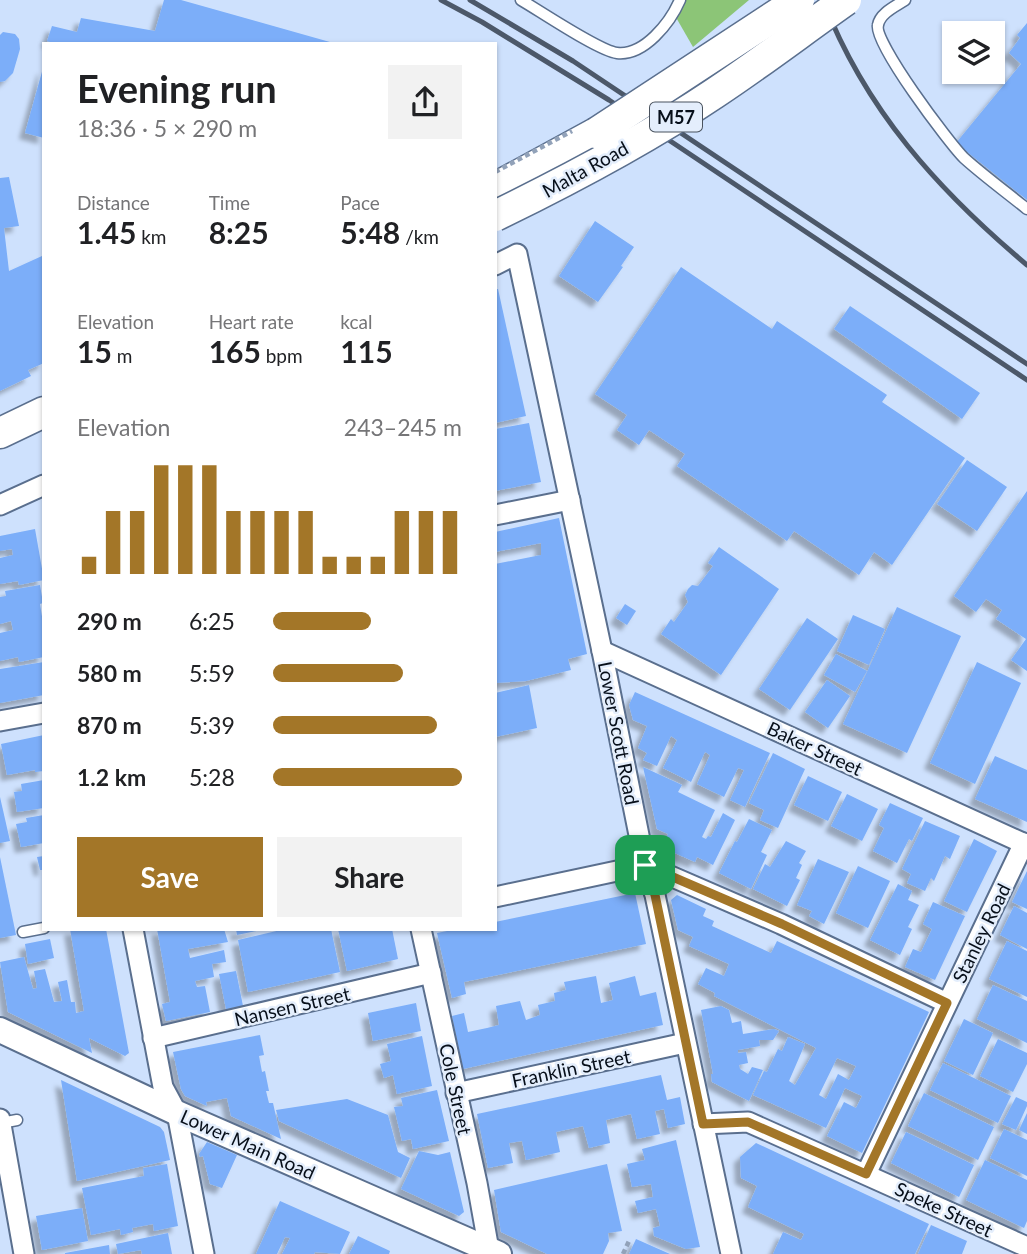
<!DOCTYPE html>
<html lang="en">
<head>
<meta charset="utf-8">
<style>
  :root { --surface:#fff; --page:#f2f2f2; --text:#202124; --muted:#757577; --accent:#a37628 }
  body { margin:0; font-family:Lato,sans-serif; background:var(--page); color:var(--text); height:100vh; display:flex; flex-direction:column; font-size:26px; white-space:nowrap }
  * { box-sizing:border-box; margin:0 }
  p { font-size:23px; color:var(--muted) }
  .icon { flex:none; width:38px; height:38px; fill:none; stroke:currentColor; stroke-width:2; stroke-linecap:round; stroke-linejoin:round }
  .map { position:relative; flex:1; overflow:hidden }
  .sheet { position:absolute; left:42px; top:42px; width:455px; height:889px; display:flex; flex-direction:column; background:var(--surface); border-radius:0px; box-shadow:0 2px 5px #0004 }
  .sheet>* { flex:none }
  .fabs { position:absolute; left:942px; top:21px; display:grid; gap:14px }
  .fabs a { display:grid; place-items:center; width:63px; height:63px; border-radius:0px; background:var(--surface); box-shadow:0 2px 5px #0004; font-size:35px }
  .pin { position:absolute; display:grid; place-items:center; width:60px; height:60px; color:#fff; margin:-30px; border-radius:14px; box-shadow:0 4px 10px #0006 }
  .round { display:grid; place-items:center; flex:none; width:74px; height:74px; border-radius:0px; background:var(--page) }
  .headline { display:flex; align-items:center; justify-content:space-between; height:119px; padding:0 35px }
  h1 { font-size:38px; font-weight:700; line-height:52px }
  .metrics { display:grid; grid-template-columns:repeat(3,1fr); gap:10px; height:119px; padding:7px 35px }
  .metrics div { display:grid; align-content:center }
  .metrics b { font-size:30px; font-weight:700 }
  .metrics small { font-size:19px; font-weight:400 }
  .metrics p { font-size:19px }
  .chart { height:196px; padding:14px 35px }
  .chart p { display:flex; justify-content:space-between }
  .chart svg { width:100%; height:126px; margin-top:7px; stroke:var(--accent); stroke-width:6 }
  .primary-button { display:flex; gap:14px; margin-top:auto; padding:14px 35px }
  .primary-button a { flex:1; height:80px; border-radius:0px; background:var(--accent); color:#fff; font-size:28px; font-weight:700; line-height:80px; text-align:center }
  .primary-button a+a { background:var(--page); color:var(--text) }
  ul { padding:0 35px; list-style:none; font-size:23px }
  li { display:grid; grid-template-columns:112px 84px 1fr; align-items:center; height:52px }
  li i { height:18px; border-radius:9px; background:var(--accent) }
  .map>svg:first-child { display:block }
  .green { fill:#8cc577 }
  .building { fill:#7baef9; fill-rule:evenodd; filter:url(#shadow) }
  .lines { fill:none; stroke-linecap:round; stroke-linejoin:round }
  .service-casing { stroke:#5a6f8e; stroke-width:13 }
  .minor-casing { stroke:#5a6f8e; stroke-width:23 }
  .tertiary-casing { stroke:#5a6f8e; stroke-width:28 }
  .primary-casing { stroke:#5a6f8e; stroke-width:33 }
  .path { stroke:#92a2b9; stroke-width:4.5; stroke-dasharray:5 3.5; stroke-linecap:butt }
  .service { stroke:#fff; stroke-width:10 }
  .minor { stroke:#fff; stroke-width:19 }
  .tertiary { stroke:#fff; stroke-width:24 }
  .primary { stroke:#fff; stroke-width:30 }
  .rail { stroke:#4c5869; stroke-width:5 }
  .primary-bridge-casing { stroke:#5a6f8e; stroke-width:33; stroke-linecap:butt }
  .path-bridge { stroke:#92a2b9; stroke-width:4.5; stroke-dasharray:5 3.5; stroke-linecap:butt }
  .primary-bridge { stroke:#fff; stroke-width:30 }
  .route-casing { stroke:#fff; stroke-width:14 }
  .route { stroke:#a37628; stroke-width:9 }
  .labels { text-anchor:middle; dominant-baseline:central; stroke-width:5; stroke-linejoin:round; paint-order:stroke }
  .shield { fill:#e4eefc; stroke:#49525e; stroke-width:2 }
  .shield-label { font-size:18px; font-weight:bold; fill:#070f1a }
  .street-label { font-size:19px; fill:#070f1a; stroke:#e4eefc }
</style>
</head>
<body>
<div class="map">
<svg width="1027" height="1254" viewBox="0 0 1027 1254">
  <defs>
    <filter id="shadow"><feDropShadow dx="-6" dy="6" stdDeviation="2" flood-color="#0004"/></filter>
  </defs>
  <rect width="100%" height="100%" fill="#cee1fd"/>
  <path class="green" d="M 673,0 L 749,0 L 693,47 L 670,7 Z"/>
  <g class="building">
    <path d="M 164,0 L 181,0 L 337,44 L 57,44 L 47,41 L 52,26 L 77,32 L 81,18 L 155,31 Z"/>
    <path d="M 1027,23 L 1027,200 L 956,143 L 1021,64 L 1009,53 L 1020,38 L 1017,35 Z"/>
    <path d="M 3,32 L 15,34 L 19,39 L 20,49 L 13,73 L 5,81 L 0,82 L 0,35 Z"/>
    <path d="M 43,68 L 44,68 L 44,138 L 25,133 Z"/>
    <path d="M 9,177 L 19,226 L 4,228 L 9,271 L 42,256 L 44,261 L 44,363 L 28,370 L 31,376 L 0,391 L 0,178 Z"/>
    <path d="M 595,221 L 634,247 L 621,266 L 623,267 L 598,302 L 559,276 Z"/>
    <path d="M 681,267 L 772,329 L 777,321 L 887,395 L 882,402 L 965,458 L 892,565 L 874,552 L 859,575 L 794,531 L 787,541 L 677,466 L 685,454 L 649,430 L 639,445 L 617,430 L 627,415 L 595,394 Z"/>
    <path d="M 495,289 L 498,289 L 526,416 L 495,423 Z"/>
    <path d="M 850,306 L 980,393 L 962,419 L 834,329 Z"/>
    <path d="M 529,423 L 541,482 L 495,491 L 495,429 Z"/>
    <path d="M 967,460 L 1007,487 L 977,531 L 937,504 Z"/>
    <path d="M 1027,491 L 1027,671 L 1011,660 L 1026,639 L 996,619 L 1002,610 L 986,599 L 976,612 L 954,596 Z"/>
    <path d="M 559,518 L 587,654 L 568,659 L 571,670 L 526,681 L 495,683 L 495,564 L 541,555 L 541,543 L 495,552 L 495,532 Z"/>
    <path d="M 35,529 L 44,580 L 19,585 L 18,581 L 0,584 L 0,558 L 13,555 L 12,549 L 0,551 L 0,536 Z"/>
    <path d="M 719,547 L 779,589 L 721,675 L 661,634 L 671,619 L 674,622 L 688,602 L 685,595 L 688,589 L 692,585 L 698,586 L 713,566 L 708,563 Z"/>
    <path d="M 40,585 L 43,603 L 40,604 L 44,629 L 44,657 L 19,662 L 18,657 L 0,661 L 0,633 L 13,630 L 11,621 L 0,624 L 0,597 L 6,596 L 5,591 Z"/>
    <path d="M 625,604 L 636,611 L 627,625 L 616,618 Z"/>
    <path d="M 897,607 L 961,636 L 907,753 L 843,724 Z"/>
    <path d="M 853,615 L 885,629 L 869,665 L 837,651 Z"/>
    <path d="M 807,618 L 838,639 L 790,710 L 759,689 Z"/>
    <path d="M 836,654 L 867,671 L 855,692 L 824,675 Z"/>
    <path d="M 44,662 L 44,695 L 0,703 L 0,669 Z"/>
    <path d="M 977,662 L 1021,683 L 975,784 L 930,763 Z"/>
    <path d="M 827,680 L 850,696 L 828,728 L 805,712 Z"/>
    <path d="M 529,685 L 537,728 L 495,737 L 495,693 Z"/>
    <path d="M 635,692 L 770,753 L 745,807 L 730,800 L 744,770 L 738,768 L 724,797 L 697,784 L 710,755 L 705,752 L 691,782 L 663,768 L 677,740 L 671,736 L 657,766 L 643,760 L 647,753 L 638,748 L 647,726 L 633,720 L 629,705 Z"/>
    <path d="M 44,735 L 44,771 L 35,772 L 35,770 L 7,775 L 1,744 Z"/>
    <path d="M 773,753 L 805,769 L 778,828 L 760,820 L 764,810 L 749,803 Z"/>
    <path d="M 995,756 L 1027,770 L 1027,822 L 975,799 Z"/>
    <path d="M 643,767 L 682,785 L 678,792 L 715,810 L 702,837 L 706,839 L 708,836 L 711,837 L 723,813 L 735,820 L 713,865 L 697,857 L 695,862 L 661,847 L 668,834 L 657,829 Z"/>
    <path d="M 808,776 L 842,792 L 828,821 L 794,805 Z"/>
    <path d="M 44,780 L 44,808 L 17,812 L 14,792 L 22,791 L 21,784 Z"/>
    <path d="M 847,794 L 878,809 L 862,841 L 831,826 Z"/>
    <path d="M 0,797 L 10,841 L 0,843 Z"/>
    <path d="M 890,803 L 923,818 L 912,841 L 909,839 L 897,863 L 873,851 L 884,828 L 879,825 Z"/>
    <path d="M 44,815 L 44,843 L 21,847 L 16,824 L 27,822 L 26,818 Z"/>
    <path d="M 749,819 L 772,830 L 761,852 L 767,855 L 751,889 L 719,873 L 735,841 L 737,842 Z"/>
    <path d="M 925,821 L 960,836 L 950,859 L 945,856 L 934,881 L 931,878 L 925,891 L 907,883 L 911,874 L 902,869 Z"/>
    <path d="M 974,839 L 997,851 L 967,912 L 944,901 Z"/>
    <path d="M 786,841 L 806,851 L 799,863 L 802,865 L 796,878 L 800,880 L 787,906 L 753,889 L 765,864 L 770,867 Z"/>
    <path d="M 44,856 L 44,870 L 40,870 L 37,857 Z"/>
    <path d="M 0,857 L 16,935 L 0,938 Z"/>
    <path d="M 818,859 L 849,872 L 824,924 L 809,916 L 812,911 L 797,905 Z"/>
    <path d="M 858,866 L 890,881 L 868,928 L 836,913 Z"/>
    <path d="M 1027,871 L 1027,909 L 1012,902 Z"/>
    <path d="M 898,884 L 912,891 L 908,900 L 919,905 L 908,927 L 912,929 L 900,955 L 870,940 Z"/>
    <path d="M 635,893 L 646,944 L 464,982 L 466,994 L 452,998 L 437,933 L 457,929 L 495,929 L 495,922 Z"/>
    <path d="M 677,895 L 706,909 L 703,916 L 714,921 L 712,926 L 771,953 L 777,941 L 929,1012 L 862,1153 L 827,1136 L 844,1102 L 856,1108 L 862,1096 L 845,1088 L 826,1128 L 753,1095 L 764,1071 L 767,1072 L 778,1049 L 782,1051 L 788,1037 L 805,1044 L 789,1081 L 795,1085 L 816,1048 L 714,996 L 715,993 L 698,984 L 706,968 L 724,976 L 729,964 L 689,946 L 693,937 L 678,930 L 671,900 ZM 837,1058 L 856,1066 L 849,1080 L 838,1074 L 826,1099 L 819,1095 Z"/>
    <path d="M 933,902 L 965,916 L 935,980 L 905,967 L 913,949 L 921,952 L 932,929 L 923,924 Z"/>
    <path d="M 1014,906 L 1027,913 L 1027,949 L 1000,935 Z"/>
    <path d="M 70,929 L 106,929 L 129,1053 L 125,1056 L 89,1038 L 92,1053 L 8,1012 L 0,962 L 24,957 L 33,989 L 37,988 L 34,971 L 45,969 L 54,1002 L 62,1001 L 58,982 L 67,980 L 71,1002 L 75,1002 L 76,1013 L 84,1011 Z"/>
    <path d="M 157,929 L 224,929 L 228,942 L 188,949 L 190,958 L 224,950 L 226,962 L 212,964 L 214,977 L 195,981 L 197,987 L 205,986 L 210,1012 L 166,1021 L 162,1004 L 170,1002 Z"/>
    <path d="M 236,929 L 261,929 L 261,930 L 237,935 Z"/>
    <path d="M 285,929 L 331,929 L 340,972 L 248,992 L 238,940 Z"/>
    <path d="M 338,929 L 392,929 L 398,959 L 347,971 Z"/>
    <path d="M 50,939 L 54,958 L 28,964 L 25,944 Z"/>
    <path d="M 1007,941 L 1027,951 L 1027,997 L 989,979 Z"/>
    <path d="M 236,971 L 243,1006 L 226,1009 L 219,974 Z"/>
    <path d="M 596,976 L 601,1003 L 613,1000 L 609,983 L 635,976 L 640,996 L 656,992 L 663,1025 L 463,1069 L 452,1016 L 464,1013 L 468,1032 L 487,1028 L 499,1025 L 496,1006 L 520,1001 L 526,1020 L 540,1015 L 538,1005 L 555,1001 L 554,993 L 566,990 L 564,982 Z"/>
    <path d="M 993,985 L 1027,1001 L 1027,1043 L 977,1019 Z"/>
    <path d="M 416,1003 L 421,1031 L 373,1041 L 368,1013 Z"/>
    <path d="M 721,1006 L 729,1010 L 732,1023 L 741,1021 L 743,1034 L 774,1029 L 779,1031 L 773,1040 L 759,1040 L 760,1046 L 738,1050 L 738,1053 L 746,1052 L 748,1063 L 739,1065 L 740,1069 L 748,1074 L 752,1067 L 763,1070 L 749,1101 L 712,1082 L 711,1074 L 713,1074 L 701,1010 Z"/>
    <path d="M 964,1019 L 993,1033 L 973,1075 L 944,1061 Z"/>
    <path d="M 260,1035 L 264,1055 L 259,1056 L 262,1072 L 265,1071 L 269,1091 L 266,1091 L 269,1103 L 273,1103 L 281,1139 L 231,1116 L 227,1098 L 206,1102 L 207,1106 L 185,1096 L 181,1089 L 173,1052 Z"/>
    <path d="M 422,1036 L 432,1086 L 397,1094 L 393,1075 L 384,1078 L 380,1064 L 391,1061 L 387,1044 Z"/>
    <path d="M 998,1039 L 1027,1053 L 1027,1064 L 1013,1092 L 980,1076 Z"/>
    <path d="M 943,1063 L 1011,1096 L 998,1123 L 930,1090 Z"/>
    <path d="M 661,1075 L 667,1100 L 680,1097 L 685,1124 L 668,1128 L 664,1109 L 655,1111 L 660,1134 L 637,1139 L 631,1114 L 606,1120 L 610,1143 L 589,1148 L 583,1126 L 556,1132 L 560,1152 L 526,1160 L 522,1141 L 509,1143 L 513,1163 L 488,1168 L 477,1114 Z"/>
    <path d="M 61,1080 L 160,1127 L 164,1132 L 170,1160 L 77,1181 Z"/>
    <path d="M 437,1090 L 449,1141 L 413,1149 L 411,1139 L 402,1141 L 394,1107 L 403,1106 L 401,1098 Z"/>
    <path d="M 924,1093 L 994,1127 L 978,1160 L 908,1126 Z"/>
    <path d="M 1016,1097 L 1027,1102 L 1027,1106 L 1016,1130 L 1002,1124 Z"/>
    <path d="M 347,1099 L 388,1115 L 398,1152 L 410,1158 L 401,1178 L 279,1121 L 276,1110 Z"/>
    <path d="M 1027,1113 L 1027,1134 L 1019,1130 Z"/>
    <path d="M 1004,1129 L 1027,1140 L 1027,1176 L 990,1158 Z"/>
    <path d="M 906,1132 L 974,1165 L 959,1197 L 891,1163 Z"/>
    <path d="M 676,1140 L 700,1247 L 686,1249 L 654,1236 L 653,1228 L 660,1226 L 656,1209 L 638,1213 L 635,1201 L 653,1197 L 651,1184 L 632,1187 L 627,1164 L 645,1160 L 642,1149 Z"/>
    <path d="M 207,1142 L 237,1155 L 222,1188 L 210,1184 L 203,1156 L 200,1157 L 199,1154 Z"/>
    <path d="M 756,1143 L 929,1224 L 915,1254 L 773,1254 L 783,1232 L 801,1240 L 804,1234 L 748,1207 L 757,1186 L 741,1178 L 740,1157 Z"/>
    <path d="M 419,1151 L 438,1155 L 450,1152 L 464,1212 L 459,1216 L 401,1189 Z"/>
    <path d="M 985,1160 L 1027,1180 L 1027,1221 L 1024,1228 L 966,1200 Z"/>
    <path d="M 167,1164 L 178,1226 L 154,1231 L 153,1224 L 132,1228 L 133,1232 L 121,1235 L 120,1229 L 91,1235 L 82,1188 L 144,1176 L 143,1168 Z"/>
    <path d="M 607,1164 L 622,1231 L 608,1233 L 609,1241 L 603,1254 L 547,1254 L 501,1232 L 494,1190 Z"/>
    <path d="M 280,1201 L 350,1232 L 340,1254 L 315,1252 L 314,1254 L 282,1254 L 290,1238 L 285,1237 L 277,1254 L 256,1254 Z"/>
    <path d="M 82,1208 L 88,1241 L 42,1250 L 36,1216 Z"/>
    <path d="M 931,1225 L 967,1241 L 962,1254 L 918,1254 Z"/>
    <path d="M 168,1233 L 172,1254 L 142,1254 L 141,1250 L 118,1254 L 116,1244 Z"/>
    <path d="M 358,1236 L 390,1251 L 389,1254 L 349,1254 Z"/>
    <path d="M 636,1239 L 670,1254 L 629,1254 Z"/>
    <path d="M 109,1245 L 110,1254 L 65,1254 L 65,1253 Z"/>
  </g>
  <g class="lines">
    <g class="service-casing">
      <g id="service">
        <path d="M 521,0 C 540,11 599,51 617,53 C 644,56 670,23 680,0"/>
        <path d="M 905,0 C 896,6 880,13 878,25 C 873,42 949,143 964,158 C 984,176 1006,192 1027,209"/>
        <path d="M 23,932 L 44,928"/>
        <path d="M 1,1123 L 17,1120"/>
      </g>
    </g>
    <g class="minor-casing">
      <g id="minor">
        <path d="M 495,265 L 517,254 L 602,651 L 645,865 L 655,895 L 731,1254"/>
        <path d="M 0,505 L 44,485"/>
        <path d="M 495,515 L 570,500"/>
        <path d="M 602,651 L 1027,845"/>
        <path d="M 0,721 L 44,713"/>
        <path d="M 645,865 L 781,924 L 947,1003"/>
        <path d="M 495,897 L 645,865"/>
        <path d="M 133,929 L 163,1087 L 177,1113 L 204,1254"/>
        <path d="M 421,929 L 477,1183 L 489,1250"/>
        <path d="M 153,1038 L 431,973"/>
        <path d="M 456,1093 L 685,1043"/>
        <path d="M 0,1119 L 24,1254"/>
        <path d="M 703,1124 L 748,1122 L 1027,1247"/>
        <path d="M 866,1174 L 1024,843"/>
      </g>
    </g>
    <g class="tertiary-casing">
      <path id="tertiary" d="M 0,1030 L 177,1113 L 499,1254"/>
    </g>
    <g class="primary-casing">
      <g id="primary">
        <path d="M 495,188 L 596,133"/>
        <path d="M 0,433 L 44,412"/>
      </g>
    </g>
    <path class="path" d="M 623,1254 L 629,1241"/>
    <use href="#service" class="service"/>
    <use href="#minor" class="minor"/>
    <use href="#tertiary" class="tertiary"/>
    <use href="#primary" class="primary"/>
    <g class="rail">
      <path d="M 441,0 L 482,22 L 609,100 L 1027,380"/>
      <path d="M 470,0 L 573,61 L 1027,364"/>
      <path d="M 823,0 C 865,110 939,191 1027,265"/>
    </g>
    <g class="primary-bridge-casing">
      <g id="primary-bridge">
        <path d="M 596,133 L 799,0"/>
        <path d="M 495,216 C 571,179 645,140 715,93 C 759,64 802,31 846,0"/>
      </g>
    </g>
    <path class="path-bridge" d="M 495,172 L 572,131"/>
    <use href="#primary-bridge" class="primary-bridge"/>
  </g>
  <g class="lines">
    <g class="route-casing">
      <path id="route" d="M 645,865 L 782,924 L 947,1003 L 866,1174 L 748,1122 L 703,1124 L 655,895 Z"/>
    </g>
    <use href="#route" class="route"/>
  </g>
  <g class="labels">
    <rect class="shield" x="650" y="102.5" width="52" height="29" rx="5"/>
    <g class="shield-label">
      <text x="676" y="117">M57</text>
    </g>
    <g class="street-label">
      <text transform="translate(585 169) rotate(-29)">Malta Road</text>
      <text transform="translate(619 733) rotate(79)">Lower Scott Road</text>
      <text transform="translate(815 748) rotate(25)">Baker Street</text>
      <text transform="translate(981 933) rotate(-64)">Stanley Road</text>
      <text transform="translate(292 1006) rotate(-13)">Nansen Street</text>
      <text transform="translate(571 1068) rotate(-12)">Franklin Street</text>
      <text transform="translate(456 1089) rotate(78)">Cole Street</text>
      <text transform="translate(248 1144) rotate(24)">Lower Main Road</text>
      <text transform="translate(944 1209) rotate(25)">Speke Street</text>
    </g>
  </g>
</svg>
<div class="fabs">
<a><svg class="icon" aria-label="layers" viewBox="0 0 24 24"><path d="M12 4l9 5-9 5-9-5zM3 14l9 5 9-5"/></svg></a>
</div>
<div class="pin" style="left:645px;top:865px;background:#1e9e55"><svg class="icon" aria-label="arrive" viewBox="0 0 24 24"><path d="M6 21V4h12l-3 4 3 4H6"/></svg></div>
<section class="sheet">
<div class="headline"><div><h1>Evening run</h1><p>18:36 · 5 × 290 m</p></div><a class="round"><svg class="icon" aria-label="share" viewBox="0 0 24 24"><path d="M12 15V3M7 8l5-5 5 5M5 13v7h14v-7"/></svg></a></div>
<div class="metrics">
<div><p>Distance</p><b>1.45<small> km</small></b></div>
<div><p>Time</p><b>8:25</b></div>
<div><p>Pace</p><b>5:48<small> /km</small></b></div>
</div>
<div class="metrics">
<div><p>Elevation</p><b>15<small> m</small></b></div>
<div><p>Heart rate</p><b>165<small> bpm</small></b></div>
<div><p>kcal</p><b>115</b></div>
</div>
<div class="chart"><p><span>Elevation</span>243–245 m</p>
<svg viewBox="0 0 160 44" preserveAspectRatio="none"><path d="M5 44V38M15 44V22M25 44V22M35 44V6M45 44V6M55 44V6M65 44V22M75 44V22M85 44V22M95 44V22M105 44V38M115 44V38M125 44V38M135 44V22M145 44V22M155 44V22"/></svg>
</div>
<ul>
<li><b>290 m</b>6:25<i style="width:52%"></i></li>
<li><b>580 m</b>5:59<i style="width:69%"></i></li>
<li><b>870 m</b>5:39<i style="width:87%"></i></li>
<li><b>1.2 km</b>5:28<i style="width:100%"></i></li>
</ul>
<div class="primary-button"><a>Save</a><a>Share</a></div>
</section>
</div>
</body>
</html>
